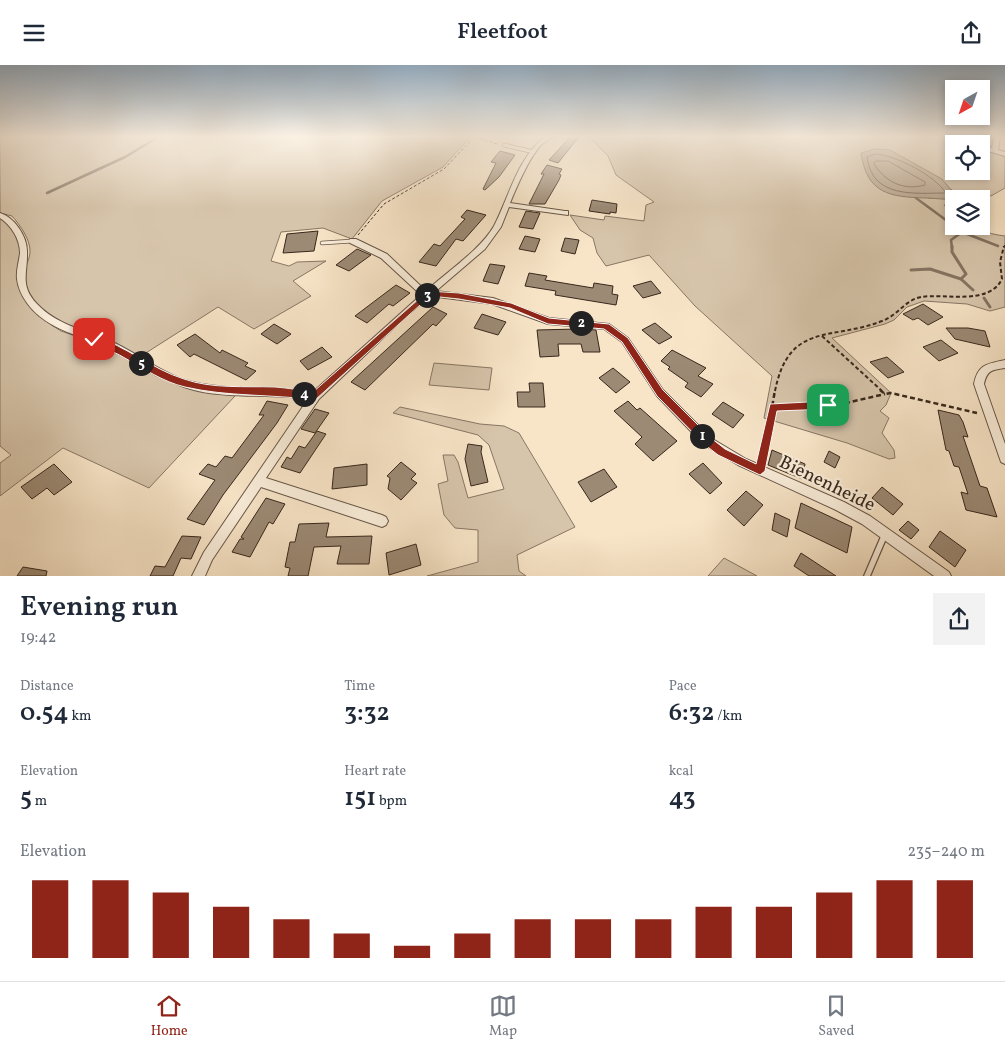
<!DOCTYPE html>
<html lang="en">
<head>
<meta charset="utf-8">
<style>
  :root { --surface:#fff; --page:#f2f2f3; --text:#1f2937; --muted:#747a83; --line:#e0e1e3; --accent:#8f2418 }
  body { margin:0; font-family:Vollkorn,serif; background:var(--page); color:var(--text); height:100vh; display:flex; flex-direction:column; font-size:19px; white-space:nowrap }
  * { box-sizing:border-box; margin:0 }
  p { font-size:16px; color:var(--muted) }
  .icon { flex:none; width:28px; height:28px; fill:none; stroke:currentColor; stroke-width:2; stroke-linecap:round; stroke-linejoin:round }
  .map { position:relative; height:511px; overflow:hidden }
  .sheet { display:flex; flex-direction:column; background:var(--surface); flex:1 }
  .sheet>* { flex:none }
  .needle { width:32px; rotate:220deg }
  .fabs { position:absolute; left:945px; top:15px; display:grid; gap:10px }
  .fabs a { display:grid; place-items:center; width:45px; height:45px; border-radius:0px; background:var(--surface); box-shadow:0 2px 8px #0003; font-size:25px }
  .pin { position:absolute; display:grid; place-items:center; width:42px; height:42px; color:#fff; margin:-21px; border-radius:10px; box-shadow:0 2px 8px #0006 }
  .km { position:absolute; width:25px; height:25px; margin:-12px; border-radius:50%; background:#222; color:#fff; font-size:14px; line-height:25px; text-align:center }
  .round { display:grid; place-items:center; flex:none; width:52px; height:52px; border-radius:0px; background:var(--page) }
  .headline { display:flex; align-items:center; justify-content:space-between; height:85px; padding:0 20px }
  h1 { font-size:28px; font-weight:600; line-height:38px }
  .figures { display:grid; grid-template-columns:repeat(3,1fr); gap:8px; height:85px; padding:5px 20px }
  .figures div { display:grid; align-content:center }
  .figures b { font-size:25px; font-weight:600 }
  .figures small { font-size:14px; font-weight:400 }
  .figures p { font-size:14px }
  .chart { height:140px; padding:10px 20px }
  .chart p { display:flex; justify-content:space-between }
  .chart svg { width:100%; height:90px; margin-top:5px; stroke:var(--accent); stroke-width:6 }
  header { display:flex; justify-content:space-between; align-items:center; height:65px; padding:0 20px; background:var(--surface); font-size:22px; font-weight:600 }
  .tab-bar { display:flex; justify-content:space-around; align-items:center; height:70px; border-top:1px solid var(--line); background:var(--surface); font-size:14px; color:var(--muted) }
  .tab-bar a { display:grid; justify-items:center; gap:2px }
  .tab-bar .current { color:var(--accent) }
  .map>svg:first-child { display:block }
  .green { fill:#d7c5ab; stroke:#887664 }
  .water { fill:#b7a48e; stroke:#847260 }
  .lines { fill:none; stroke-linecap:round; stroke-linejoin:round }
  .shore { stroke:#786655; stroke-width:1 }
  .stream-far1 { stroke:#847260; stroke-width:2.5 }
  .stream { stroke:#847260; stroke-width:3 }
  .building { fill:#9c8a75; stroke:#38271c }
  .service-far1-casing { stroke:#685647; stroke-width:4.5 }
  .service-casing { stroke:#685647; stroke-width:8 }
  .minor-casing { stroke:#685647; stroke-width:2 }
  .path-far2 { stroke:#38271c; stroke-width:1; stroke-dasharray:3 2; stroke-linecap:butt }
  .path-far1 { stroke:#38271c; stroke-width:2; stroke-dasharray:4 2.5; stroke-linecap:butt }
  .path { stroke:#38271c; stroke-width:2.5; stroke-dasharray:5 3; stroke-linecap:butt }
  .service-far1 { stroke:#faeedb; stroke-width:3 }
  .service { stroke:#faeedb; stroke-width:5.5 }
  .minor { fill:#faeedb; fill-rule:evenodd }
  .route { fill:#8f2418; stroke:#fff }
  .labels { text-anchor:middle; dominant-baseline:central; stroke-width:4.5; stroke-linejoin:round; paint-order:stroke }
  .street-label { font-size:19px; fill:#38271c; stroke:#faeedb }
</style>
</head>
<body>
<header><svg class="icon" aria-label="menu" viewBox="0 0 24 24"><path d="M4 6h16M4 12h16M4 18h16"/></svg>Fleetfoot<svg class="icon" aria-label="share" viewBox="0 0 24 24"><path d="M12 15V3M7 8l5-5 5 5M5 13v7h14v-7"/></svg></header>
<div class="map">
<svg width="1005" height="511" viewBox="0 0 1005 511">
  <rect width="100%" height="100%" fill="#f8e5c8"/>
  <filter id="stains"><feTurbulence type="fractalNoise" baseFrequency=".004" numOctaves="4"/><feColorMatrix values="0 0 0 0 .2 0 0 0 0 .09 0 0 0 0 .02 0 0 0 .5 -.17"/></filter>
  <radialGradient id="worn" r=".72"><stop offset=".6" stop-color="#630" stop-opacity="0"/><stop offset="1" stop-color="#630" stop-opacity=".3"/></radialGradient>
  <g class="green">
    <path d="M 0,71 L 471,71 L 443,102 L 382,136 L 352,174 L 323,163 L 281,167 L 271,196 L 289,201 L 297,197 L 326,196 L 293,216 L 311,231 L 254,264 L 218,242 L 138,293 C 105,278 27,255 24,211 C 24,203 29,196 30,188 C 31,175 20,160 12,151 L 0,148 Z"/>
    <path d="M 588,71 L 941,71 L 964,79 L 954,79 L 954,106 L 981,106 L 981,83 L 1005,90 L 1005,123 L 991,131 L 981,126 L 967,134 L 954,134 L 957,132 L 951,124 L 928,133 L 954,134 L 954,140 L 944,140 L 954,149 L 954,161 C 972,161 986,169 1005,171 L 1005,242 L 990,246 L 967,239 L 924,236 L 907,242 L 894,255 L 885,259 L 832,273 L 891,328 L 886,340 L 880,346 L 889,353 L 882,368 L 894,385 L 895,393 L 889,394 L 847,378 L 764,353 L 772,311 L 695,241 L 649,190 L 606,201 L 597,188 L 593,173 L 580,165 L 570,150 L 604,155 L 605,151 L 644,156 L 646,140 L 654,137 L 616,110 L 608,91 Z"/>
    <path d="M 0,153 L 11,162 L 21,180 L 18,212 L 23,232 L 34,246 L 53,261 L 61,266 L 104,281 L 156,311 L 181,321 L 235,331 L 149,423 L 63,383 L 0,431 L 0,398 L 11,390 L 0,381 Z"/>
    <path d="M 434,298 L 492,303 L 489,325 L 429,320 Z"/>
    <path d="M 400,342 L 480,359 L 504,361 L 519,368 L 575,462 L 517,490 L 519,506 L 526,511 L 427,511 L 478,497 L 478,465 L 455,463 L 444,450 L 438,419 L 448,416 L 443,390 L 454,390 L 458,397 L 468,433 L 504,424 L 489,380 L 478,370 L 393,348 Z"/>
    <path d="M 724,493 L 757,511 L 708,511 Z"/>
  </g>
  <path class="water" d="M 875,84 L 890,85 L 942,114 L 957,132 C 948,136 936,133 926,133 C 890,132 867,129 861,88 Z"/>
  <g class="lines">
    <g class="shore">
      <path d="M 876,89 C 897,91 934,110 946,128 C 915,128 872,134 867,92 Z"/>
      <path d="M 876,96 L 888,96 L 925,117 L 925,120 C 904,126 885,117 874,99 Z"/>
    </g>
    <g class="stream-far1">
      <path d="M 47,128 L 125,92 L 160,71"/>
      <path d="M 916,133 L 954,161"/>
      <path d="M 954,161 L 962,167 L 998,181"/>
      <path d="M 952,183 L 951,175 L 962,167"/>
    </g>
    <g class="stream">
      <path d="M 952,181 L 952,187 L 966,209 L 961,214 L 973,225"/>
      <path d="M 911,205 L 930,204 L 961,214"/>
      <path d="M 984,233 L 990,242"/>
    </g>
  </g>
  <g class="building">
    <path d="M 571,71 L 578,73 L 558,98 L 549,95 Z"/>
    <path d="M 500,86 L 515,90 L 499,112 L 485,125 L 483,124 L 496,98 L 491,97 Z"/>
    <path d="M 547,100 L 562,104 L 559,109 L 561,110 L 559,115 L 545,139 L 529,139 L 544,109 L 541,109 Z"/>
    <path d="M 592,135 L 617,139 L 616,148 L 610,147 L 610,149 L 589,146 Z"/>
    <path d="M 467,145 L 486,150 L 463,176 L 456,174 L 436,201 L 419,197 L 434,179 L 440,181 L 465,154 L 461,152 Z"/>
    <path d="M 526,146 L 540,148 L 533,164 L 519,162 Z"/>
    <path d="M 318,166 L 314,186 L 283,188 L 287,169 Z"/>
    <path d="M 525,171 L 540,174 L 535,187 L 519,184 Z"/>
    <path d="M 565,173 L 579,175 L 575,189 L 561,186 Z"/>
    <path d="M 357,184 L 371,190 L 349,206 L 336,200 Z"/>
    <path d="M 490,199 L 505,201 L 498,219 L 483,216 Z"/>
    <path d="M 529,208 L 547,211 L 545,215 L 593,223 L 594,218 L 613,221 L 612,229 L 618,230 L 616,240 L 555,230 L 556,226 L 525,221 Z"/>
    <path d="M 651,216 L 661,228 L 643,233 L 633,221 Z"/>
    <path d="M 396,220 L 410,228 L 393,241 L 389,239 L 367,258 L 355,251 Z"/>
    <path d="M 923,239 L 943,252 L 928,260 L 918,253 L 913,255 L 903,249 Z"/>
    <path d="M 433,242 L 447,249 L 436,261 L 433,259 L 365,325 L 351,317 Z"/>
    <path d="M 482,249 L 506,257 L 498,270 L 474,263 Z"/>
    <path d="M 655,258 L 672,272 L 659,279 L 642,265 Z"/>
    <path d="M 274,259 L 291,269 L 277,279 L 261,269 Z"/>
    <path d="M 946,263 L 968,263 L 985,266 L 990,282 L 955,274 Z"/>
    <path d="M 577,264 L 596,265 L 600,287 L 583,287 L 581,279 L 558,279 L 559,291 L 540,292 L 537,265 Z"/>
    <path d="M 195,269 L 220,288 L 222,285 L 248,298 L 245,301 L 256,306 L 246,315 L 194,289 L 190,292 L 177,280 Z"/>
    <path d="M 941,275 L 958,288 L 939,296 L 923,282 Z"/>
    <path d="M 322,282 L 332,292 L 308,305 L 300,296 Z"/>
    <path d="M 672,285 L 706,303 L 698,311 L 713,319 L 701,332 L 685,322 L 688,318 L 668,304 L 670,302 L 661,296 Z"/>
    <path d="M 887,292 L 904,307 L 888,313 L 870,297 Z"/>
    <path d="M 613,303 L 630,317 L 616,328 L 599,313 Z"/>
    <path d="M 529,318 L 543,318 L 545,342 L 518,342 L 517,327 L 530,327 Z"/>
    <path d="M 267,336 L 288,340 L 277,358 L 223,430 L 204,460 L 187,454 L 215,415 L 199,409 L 208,399 L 216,402 L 225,391 L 232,393 L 264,350 L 259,350 Z"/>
    <path d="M 628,336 L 637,345 L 640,343 L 677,376 L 653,396 L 635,379 L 642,372 L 614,346 Z"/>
    <path d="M 723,337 L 744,350 L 733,363 L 712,349 Z"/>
    <path d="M 315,344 L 329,348 L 315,368 L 301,364 Z"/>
    <path d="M 938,345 L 959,350 L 963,357 L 968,372 L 963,371 L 980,421 L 987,423 L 997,452 L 966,445 L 961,427 L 968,429 L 959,402 L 954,401 L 949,386 L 946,385 Z"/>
    <path d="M 317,366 L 326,369 L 300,408 L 281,402 L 287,392 L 291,394 L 299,381 L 305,383 Z"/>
    <path d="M 468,379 L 482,381 L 481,387 L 488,417 L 471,421 L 465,394 Z"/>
    <path d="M 772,385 L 805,399 L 802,414 L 768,400 Z"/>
    <path d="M 829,386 L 840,392 L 835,403 L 824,397 Z"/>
    <path d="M 401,397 L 416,409 L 411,414 L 417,418 L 401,435 L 388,424 L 390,413 L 387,411 Z"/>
    <path d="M 703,398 L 722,418 L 710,429 L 689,409 Z"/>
    <path d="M 54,399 L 72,417 L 54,430 L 47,423 L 32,434 L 21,422 Z"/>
    <path d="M 367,399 L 367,420 L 332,424 L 334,403 Z"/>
    <path d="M 604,404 L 617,422 L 591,437 L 578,417 Z"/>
    <path d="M 882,422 L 903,439 L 893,450 L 872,433 Z"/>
    <path d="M 746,426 L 763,440 L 744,461 L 727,445 Z"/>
    <path d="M 266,433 L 285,439 L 273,459 L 269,457 L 250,492 L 232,487 L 240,474 L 244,474 L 241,472 Z"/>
    <path d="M 801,438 L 852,462 L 847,488 L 795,463 Z"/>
    <path d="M 775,448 L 790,455 L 787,472 L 772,465 Z"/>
    <path d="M 908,456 L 919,465 L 911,474 L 899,465 Z"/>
    <path d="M 329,458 L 326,472 L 372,471 L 369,499 L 337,499 L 341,481 L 314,482 L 308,511 L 288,511 L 290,503 L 285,502 L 290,477 L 295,477 L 299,459 Z"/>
    <path d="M 940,466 L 966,485 L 955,502 L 929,482 Z"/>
    <path d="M 182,471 L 201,472 L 191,494 L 181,493 L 173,511 L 150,511 L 155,501 L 165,502 Z"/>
    <path d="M 416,479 L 421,500 L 389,510 L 386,488 Z"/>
    <path d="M 801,488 L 836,511 L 809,511 L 794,501 Z"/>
    <path d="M 23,502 L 47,506 L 46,511 L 17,511 Z"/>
  </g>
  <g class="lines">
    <g class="service-far1-casing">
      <g id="service-far1">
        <path d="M 504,80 L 534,87"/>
        <path d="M 322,178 L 353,176"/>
      </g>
    </g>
    <g class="service-casing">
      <path id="service" d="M 867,511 L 885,469"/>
    </g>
    <g class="minor-casing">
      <g id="minor">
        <path d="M 546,71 L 553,71 C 549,75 544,77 540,81 C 528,95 517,121 510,138 L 565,146 L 568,146 L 568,150 L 509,142 L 501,162 L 485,184 L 436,226 L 493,233 L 549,253 L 609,259 L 628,273 L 663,325 L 711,373 L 746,394 L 844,437 L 870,451 L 949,507 L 951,511 L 934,511 L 862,459 L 836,445 L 738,400 L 703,379 L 657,331 L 622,277 L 604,264 L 548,259 L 492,239 L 430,231 L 403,254 L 319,334 L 266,413 L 382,450 L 386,452 L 388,456 L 386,460 L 382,462 L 261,422 L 212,495 L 205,511 L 192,511 L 204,487 L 308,334 C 271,328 234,334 198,326 C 166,319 142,299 113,285 C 84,271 47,266 27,238 C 22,231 18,223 17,214 C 16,205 19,197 20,188 C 20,174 11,160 0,153 L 0,148 C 14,152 27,171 27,186 C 28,208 19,220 37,239 C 56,259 83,265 108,275 C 135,286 157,306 185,315 C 226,327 271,320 313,327 L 421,230 L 381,193 L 350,178 L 349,176 L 350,174 L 356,174 L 387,189 L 424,224 L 427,225 C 447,207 481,184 494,161 C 510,130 517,93 546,71 Z"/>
        <path d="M 940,71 L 949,71 L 973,79 L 963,79 Z"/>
        <path d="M 994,71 L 1000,71 L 998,85 L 1005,87 L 1005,91 L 981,84 L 981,80 L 992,83 Z"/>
        <path d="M 1005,295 L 1005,303 C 992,305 987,305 984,319 L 1005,379 L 1005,399 L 1001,397 L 1000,394 L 974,319 C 978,299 987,299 1005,295 Z"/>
      </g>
    </g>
    <g class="path-far2">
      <path d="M 475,72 L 497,79"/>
      <path d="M 358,170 L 384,139 L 444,104 L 475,71"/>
      <path d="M 1004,183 L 1005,178"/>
    </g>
    <g class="path-far1">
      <path d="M 822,271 L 882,326"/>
      <path d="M 775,326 C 789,256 832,276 882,256 C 897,251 905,235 921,232 C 944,228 989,241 1002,214 L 1000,197 L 1004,181"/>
    </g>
    <g class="path">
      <path d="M 880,325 L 885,329 L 891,328 L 977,348"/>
      <path d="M 773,342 L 846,338 L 885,329"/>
      <path d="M 763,396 L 775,325"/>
    </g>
    <use href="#service-far1" class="service-far1"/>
    <use href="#service" class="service"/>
    <use href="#minor" class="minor"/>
  </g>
  <linearGradient id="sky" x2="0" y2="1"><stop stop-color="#94aec4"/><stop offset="0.5" stop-color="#fcf3e6"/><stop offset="1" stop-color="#fcf3e6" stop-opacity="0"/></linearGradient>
  <rect width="1005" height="143" fill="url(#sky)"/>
  <path class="route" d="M 428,226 L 459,228 L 511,238 L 549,253 L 609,259 L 628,273 L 663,325 L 711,373 L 725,384 L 756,399 L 770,339 L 828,336 L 832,340 L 828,344 L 777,346 L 765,406 L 760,410 L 718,390 L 704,379 L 657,331 L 622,277 L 604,264 L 548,259 L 510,243 L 459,234 L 430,231 L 315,335 C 272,329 228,332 185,322 C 163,317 143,303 123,292 C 115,287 96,280 90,274 L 94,271 C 126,281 152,304 184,314 C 212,324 245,321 275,322 C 288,323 300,325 313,327 Z"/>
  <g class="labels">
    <g class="street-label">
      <text transform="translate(827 419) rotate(26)">Bienenheide</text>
    </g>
  </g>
  <rect width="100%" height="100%" filter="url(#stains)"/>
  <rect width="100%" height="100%" fill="url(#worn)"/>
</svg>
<div class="fabs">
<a><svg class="needle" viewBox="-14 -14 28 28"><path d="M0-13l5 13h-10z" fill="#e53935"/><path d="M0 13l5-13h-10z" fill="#747a83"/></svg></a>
<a><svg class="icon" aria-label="locate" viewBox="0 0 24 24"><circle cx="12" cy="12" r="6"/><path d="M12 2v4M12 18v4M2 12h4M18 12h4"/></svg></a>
<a><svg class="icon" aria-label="layers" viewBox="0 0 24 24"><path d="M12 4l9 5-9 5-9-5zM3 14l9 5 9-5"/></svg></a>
</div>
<div class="pin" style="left:828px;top:340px;background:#1e9e55"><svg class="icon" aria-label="arrive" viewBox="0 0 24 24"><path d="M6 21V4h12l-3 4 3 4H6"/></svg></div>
<div class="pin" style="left:94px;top:274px;background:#d93025"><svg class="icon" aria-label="check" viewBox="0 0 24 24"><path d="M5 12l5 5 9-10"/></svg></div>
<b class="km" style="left:702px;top:371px">1</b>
<b class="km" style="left:581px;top:258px">2</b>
<b class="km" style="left:427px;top:230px">3</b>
<b class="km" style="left:304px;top:329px">4</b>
<b class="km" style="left:141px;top:298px">5</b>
</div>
<section class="sheet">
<div class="headline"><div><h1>Evening run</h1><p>19:42</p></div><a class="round"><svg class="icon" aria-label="share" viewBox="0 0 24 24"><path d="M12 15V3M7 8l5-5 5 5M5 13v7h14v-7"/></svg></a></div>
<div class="figures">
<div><p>Distance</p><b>0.54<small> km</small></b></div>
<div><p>Time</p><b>3:32</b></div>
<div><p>Pace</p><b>6:32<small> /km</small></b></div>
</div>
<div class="figures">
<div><p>Elevation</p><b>5<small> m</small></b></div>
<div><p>Heart rate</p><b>151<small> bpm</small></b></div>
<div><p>kcal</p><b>43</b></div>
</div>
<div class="chart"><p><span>Elevation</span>235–240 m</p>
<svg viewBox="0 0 160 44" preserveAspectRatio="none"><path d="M5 44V6M15 44V6M25 44V12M35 44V19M45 44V25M55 44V32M65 44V38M75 44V32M85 44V25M95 44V25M105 44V25M115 44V19M125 44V19M135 44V12M145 44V6M155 44V6"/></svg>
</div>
</section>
<nav class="tab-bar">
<a class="current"><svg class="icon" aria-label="home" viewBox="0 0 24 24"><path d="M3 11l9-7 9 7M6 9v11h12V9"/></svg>Home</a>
<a><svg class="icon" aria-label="map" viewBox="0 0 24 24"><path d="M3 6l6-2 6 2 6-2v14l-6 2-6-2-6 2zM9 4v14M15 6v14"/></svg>Map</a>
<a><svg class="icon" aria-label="saved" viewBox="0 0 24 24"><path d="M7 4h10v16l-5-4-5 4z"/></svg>Saved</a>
</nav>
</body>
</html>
